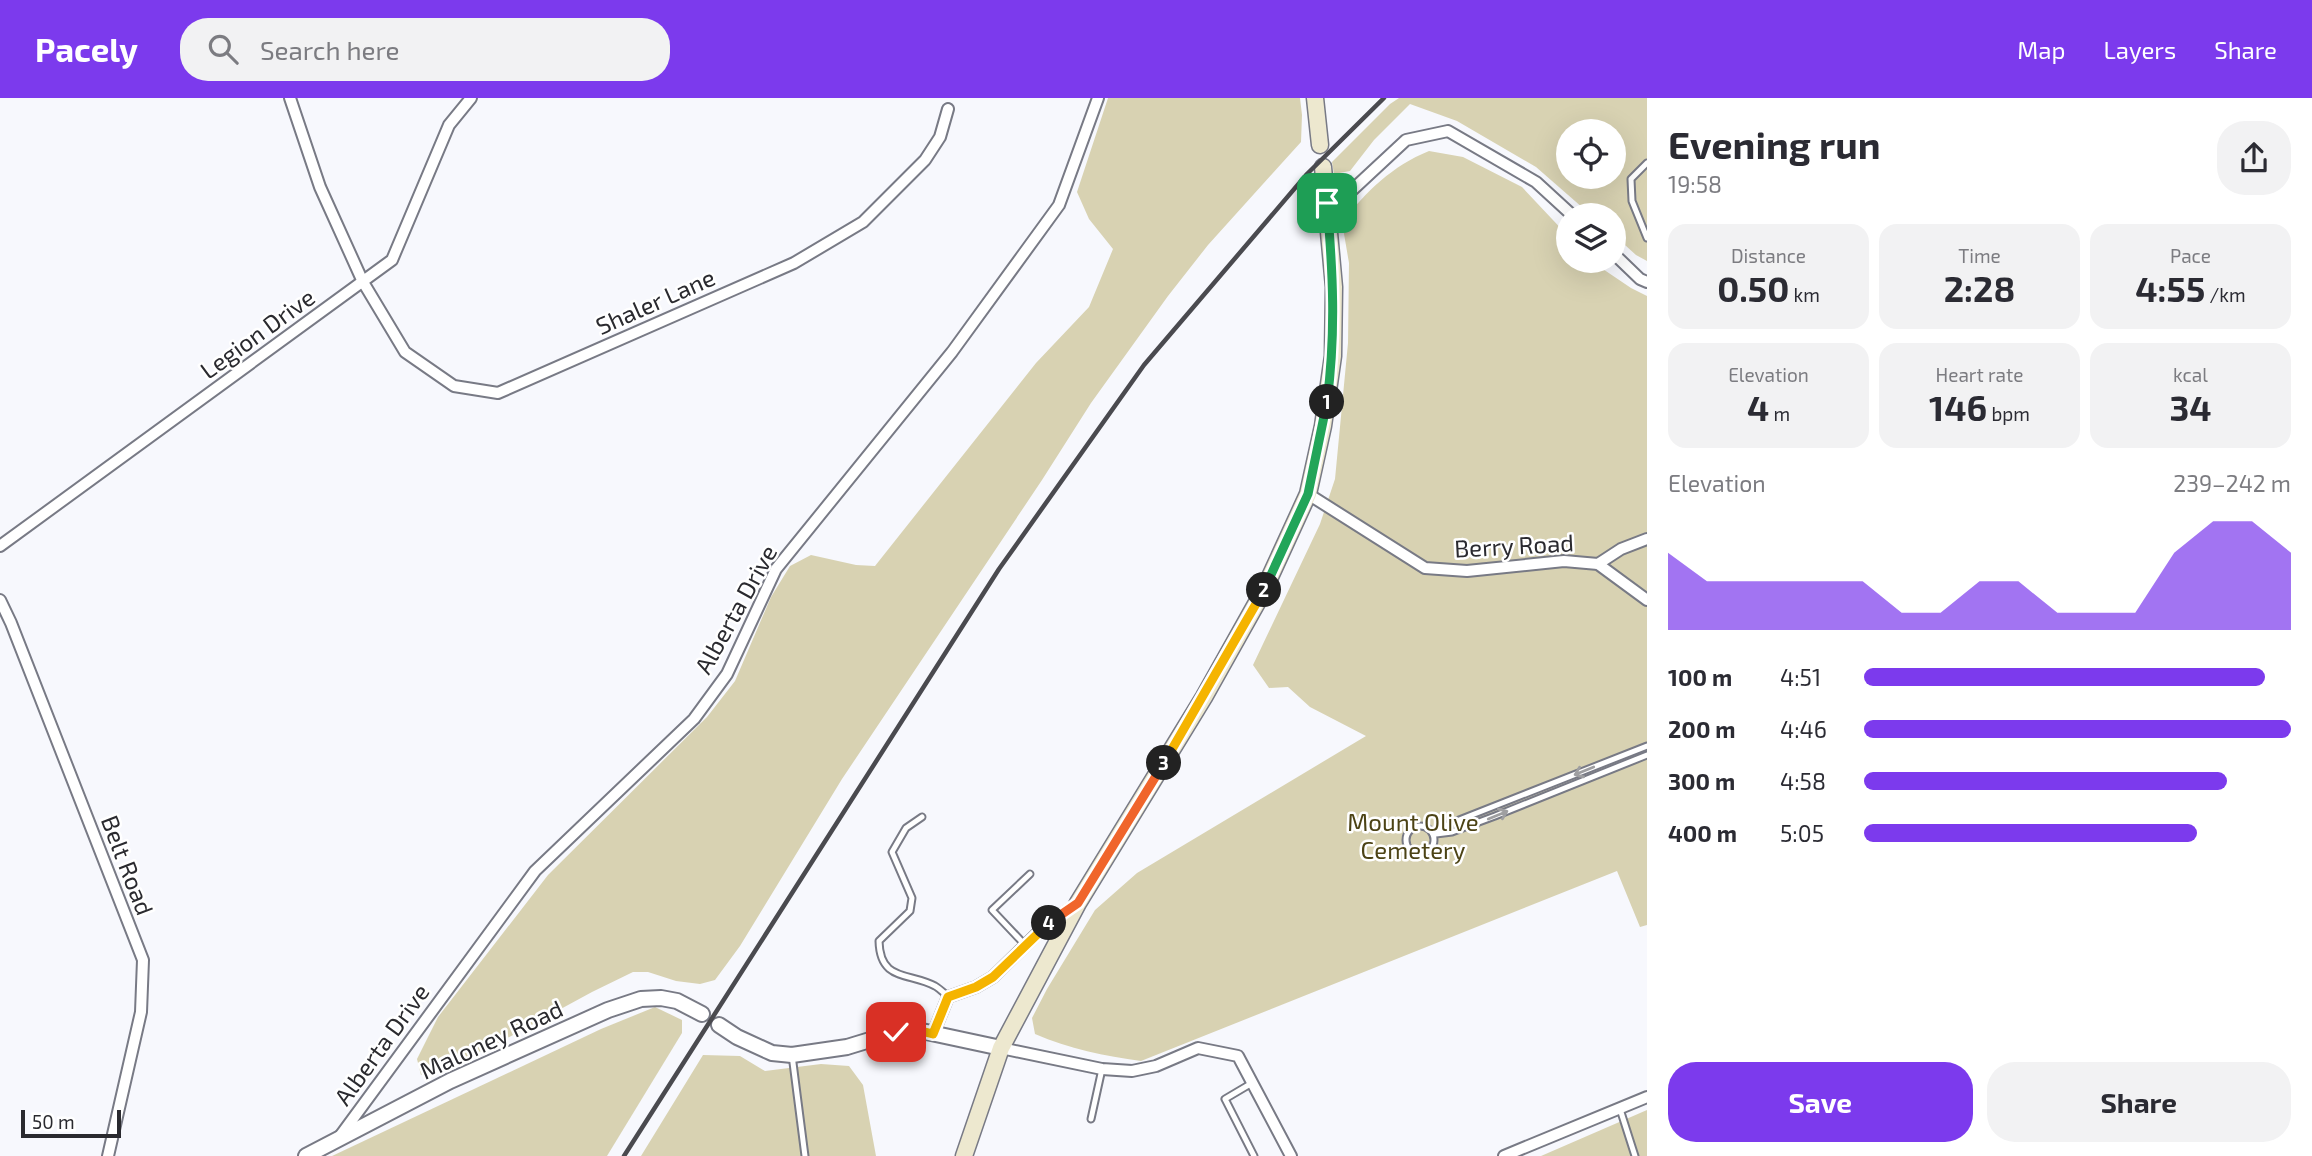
<!DOCTYPE html>
<html lang="en">
<head>
<meta charset="utf-8">
<style>
  :root { --surface:#fff; --page:#f2f2f3; --text:#2b2b33; --muted:#7c7c81; --accent:#7c3aed }
  body { margin:0; font-family:"Exo 2",sans-serif; background:var(--page); color:var(--text); height:100vh; display:flex; flex-direction:column; font-size:26px; white-space:nowrap }
  * { box-sizing:border-box; margin:0 }
  p { font-size:23px; color:var(--muted) }
  .icon { flex:none; width:38px; height:38px; fill:none; stroke:currentColor; stroke-width:2; stroke-linecap:round; stroke-linejoin:round }
  .map { position:relative; flex:1; overflow:hidden }
  .sheet { display:flex; flex-direction:column; background:var(--surface); width:665px }
  .sheet>* { flex:none }
  .controls { position:absolute; left:1556px; top:21px; display:grid; gap:14px }
  .controls a { display:grid; place-items:center; width:70px; height:70px; border-radius:50%; background:var(--surface); box-shadow:0 7px 28px #0002; font-size:35px }
  .scale { position:absolute; left:21px; bottom:18px; width:100px; box-sizing:border-box; padding-left:7px; border:4px solid #2a2a2f; border-top:0; font-size:19px; line-height:24px; white-space:nowrap; color:#2a2a2f; -webkit-text-stroke:5px #fff; paint-order:stroke }
  .pin { position:absolute; display:grid; place-items:center; width:60px; height:60px; color:#fff; margin:-30px; border-radius:14px; box-shadow:0 4px 10px #0006 }
  .km { position:absolute; width:35px; height:35px; margin:-18px; border-radius:50%; background:#222; color:#fff; font-size:19px; line-height:35px; text-align:center }
  .round { display:grid; place-items:center; flex:none; width:74px; height:74px; border-radius:28px; background:var(--page) }
  .headline { display:flex; align-items:center; justify-content:space-between; height:119px; padding:0 21px }
  h1 { font-size:38px; font-weight:700; line-height:52px }
  .metrics { display:grid; grid-template-columns:repeat(3,1fr); gap:10px; height:119px; padding:7px 21px }
  .metrics div { display:grid; align-content:center; border-radius:18px; background:var(--page); text-align:center }
  .metrics b { font-size:35px; font-weight:700 }
  .metrics small { font-size:19px; font-weight:400 }
  .metrics p { font-size:19px }
  .chart { height:196px; padding:14px 21px }
  .chart p { display:flex; justify-content:space-between }
  .chart svg { width:100%; height:126px; margin-top:7px; fill:var(--accent); opacity:.7 }
  .button { display:flex; gap:14px; margin-top:auto; padding:14px 21px }
  .button a { flex:1; height:80px; border-radius:28px; background:var(--accent); color:#fff; font-size:28px; font-weight:700; line-height:80px; text-align:center }
  .button a+a { background:var(--page); color:var(--text) }
  ul { padding:0 21px; list-style:none; font-size:23px }
  li { display:grid; grid-template-columns:112px 84px 1fr; align-items:center; height:52px }
  li i { height:18px; border-radius:9px; background:var(--accent) }
  header { display:flex; align-items:center; gap:42px; box-sizing:border-box; height:98px; padding:0 35px; background:var(--accent); color:#fff }
  header strong { font-size:33px }
  nav { display:flex; gap:38px; margin-inline-start:auto; font-size:24px }
  .search { width:490px; height:63px; background:var(--page); display:flex; align-items:center; gap:18px; box-sizing:border-box; padding:0 24px; border-radius:28px; color:var(--muted); font-size:26px }
  main { display:flex; flex:1; min-height:0 }
  .map>svg:first-child { display:block }
  .green { fill:#d8d2b2; fill-rule:evenodd }
  .lines { fill:none; stroke-linecap:round; stroke-linejoin:round }
  .service-casing { stroke:#787a85; stroke-width:9 }
  .minor-casing { stroke:#787a85; stroke-width:14 }
  .tertiary-casing { stroke:#787a85; stroke-width:18 }
  .secondary-casing { stroke:#787a85; stroke-width:19 }
  .service { stroke:#fff; stroke-width:5 }
  .minor { stroke:#fff; stroke-width:10 }
  .tertiary { stroke:#fff; stroke-width:14 }
  .secondary { stroke:#ede8cf; stroke-width:16 }
  .rail { stroke:#4a4a4f; stroke-width:4.5 }
  .oneway { stroke:#9f9fa1 }
  .split-1-casing { stroke:#fff; stroke-width:14 }
  .split-2-casing { stroke:#fff; stroke-width:14 }
  .split-3-casing { stroke:#fff; stroke-width:14 }
  .split-4-casing { stroke:#fff; stroke-width:14 }
  .split-5-casing { stroke:#fff; stroke-width:14 }
  .split-1 { stroke:#22a559; stroke-width:9 }
  .split-2 { stroke:#22a559; stroke-width:9 }
  .split-3 { stroke:#f5b400; stroke-width:9 }
  .split-4 { stroke:#f0652b; stroke-width:9 }
  .split-5 { stroke:#f5b400; stroke-width:9 }
  .labels { text-anchor:middle; dominant-baseline:central; stroke-width:5; stroke-linejoin:round; paint-order:stroke }
  .street-label { font-size:24px; fill:#2a2a2f; stroke:#fff }
  .park-label { font-size:24px; fill:#4c4315; stroke:#fff }
</style>
</head>
<body>
<header>
<strong>Pacely</strong>
<div class="search"><svg class="icon" aria-label="search" viewBox="0 0 24 24"><circle cx="10" cy="10" r="6"/><path d="M15 15l6 6"/></svg>Search here</div>
<nav><a>Map</a><a>Layers</a><a>Share</a></nav>
</header>
<main>
<div class="map">
<svg width="1647" height="1058" viewBox="0 0 1647 1058">
  <rect width="100%" height="100%" fill="#f7f8fd"/>
  <g class="green">
    <path d="M 1108,0 L 1300,0 L 1302,17 L 1301,44 L 1208,147 L 1168,198 L 1091,305 L 1042,382 L 842,681 L 740,848 L 715,882 L 700,886 L 676,883 L 648,874 L 633,874 L 592,894 L 489,950 L 421,977 L 417,961 L 438,919 L 548,777 L 707,619 L 735,583 L 771,499 L 790,468 L 811,457 L 856,467 L 875,468 L 1036,265 L 1089,209 L 1113,151 L 1089,121 L 1077,94 Z"/>
    <path d="M 1399,0 L 1647,0 L 1647,163 L 1636,157 L 1614,137 L 1614,117 L 1591,117 L 1536,69 L 1457,23 L 1410,6 L 1374,42 L 1350,73 L 1334,76 L 1332,64 L 1390,6 ZM 1568,33 L 1614,33 L 1614,79 L 1568,79 Z"/>
    <path d="M 1429,53 L 1463,59 L 1522,89 L 1568,138 L 1568,163 L 1591,163 L 1631,190 L 1647,198 L 1647,827 L 1640,829 L 1617,773 L 1141,963 C 1105,958 1069,951 1035,936 L 1032,920 L 1047,891 L 1095,812 L 1137,775 L 1366,638 L 1310,609 L 1288,589 L 1269,590 L 1253,567 L 1320,426 L 1335,381 L 1348,245 L 1349,165 L 1342,124 C 1367,93 1392,68 1429,53 Z"/>
    <path d="M 655,909 L 682,922 L 682,935 L 607,1058 L 332,1058 L 601,931 Z"/>
    <path d="M 703,957 L 740,958 L 765,973 L 821,966 L 849,968 L 863,987 L 876,1058 L 641,1058 Z"/>
    <path d="M 1647,1012 L 1647,1058 L 1541,1058 Z"/>
  </g>
  <g class="lines">
    <g class="service-casing">
      <g id="service">
        <path d="M 1647,65 L 1631,81 L 1632,103 L 1647,140"/>
        <path d="M 922,719 L 906,730 L 892,754 L 912,800 L 910,813 L 879,843 C 880,884 909,874 935,888 C 940,891 945,896 949,899"/>
        <circle cx="1420" cy="742" r="14"/>
        <path d="M 1433,736 L 1449,726 L 1647,648"/>
        <path d="M 1436,736 L 1452,734 L 1495,718 L 1647,657"/>
        <path d="M 1026,848 L 992,812 L 1030,776"/>
        <path d="M 792,957 L 805,1058"/>
        <path d="M 1252,985 L 1225,1001 L 1254,1058"/>
        <path d="M 1620,1011 L 1635,1058"/>
        <path d="M 1091,1021 L 1102,971"/>
      </g>
    </g>
    <g class="minor-casing">
      <g id="minor">
        <path d="M 290,0 L 320,89 L 363,184 L 405,254 L 454,288 L 498,295 L 794,165 L 863,124 L 925,62 L 940,39 L 948,11"/>
        <path d="M 1327,105 L 1349,95 L 1406,42 L 1448,33 L 1536,84 L 1572,117"/>
        <path d="M 1614,156 L 1640,181 L 1647,184"/>
        <path d="M 1308,396 L 1425,470 L 1467,473 L 1564,463 L 1598,466 L 1647,502"/>
        <path d="M 0,448 L 392,162 L 449,27 L 471,0"/>
        <path d="M 1598,466 L 1621,451 L 1647,441"/>
        <path d="M 0,502 L 11,525 L 143,862 L 141,914 L 108,1058"/>
        <path d="M 933,936 L 948,899 L 976,889 L 993,879 L 1046,827 L 1073,809"/>
        <path d="M 1001,950 L 1102,971 L 1132,973 L 1156,968 L 1198,950 L 1238,958 L 1291,1058"/>
        <path d="M 338,1041 L 535,773 L 694,621 L 727,576 L 776,471 L 952,254 L 1059,107 L 1098,0"/>
        <path d="M 1504,1058 L 1647,999"/>
      </g>
    </g>
    <g class="tertiary-casing">
      <g id="tertiary">
        <path d="M 719,927 L 737,939 L 772,955 L 792,957 L 847,949 L 896,934 L 917,932 L 1001,950"/>
        <path d="M 306,1058 L 450,983 L 608,912 L 641,901 L 661,900 L 677,903 L 702,916"/>
      </g>
    </g>
    <g class="secondary-casing">
      <g id="secondary">
        <path d="M 1315,0 L 1320,47"/>
        <path d="M 964,1058 L 1001,950 L 1078,805 L 1204,599 L 1264,492 L 1308,396 L 1323,328 L 1333,258 L 1334,189 L 1323,69"/>
      </g>
    </g>
    <use href="#service" class="service"/>
    <use href="#minor" class="minor"/>
    <use href="#tertiary" class="tertiary"/>
    <use href="#secondary" class="secondary"/>
    <path class="rail" d="M 624,1058 L 999,471 L 1144,267 L 1307,76 L 1384,0"/>
  </g>
  <defs><path id="oneway-shaft" d="M-6 0H5M1.5-3L5.5 0L1.5 3" fill="none" stroke-width="1.6" stroke-linecap="round" stroke-linejoin="round" transform="scale(1.75)"/></defs>
  <g class="oneway">
    <use href="#oneway-shaft" transform="translate(1584 673) rotate(158)"/>
    <use href="#oneway-shaft" transform="translate(1498 717) rotate(-22)"/>
  </g>
  <g class="lines">
    <g class="split-1-casing">
      <path id="split-1" d="M 1327,304 C 1336,234 1333,175 1327,105"/>
    </g>
    <g class="split-2-casing">
      <path id="split-2" d="M 1264,492 L 1308,396 L 1327,304"/>
    </g>
    <g class="split-3-casing">
      <path id="split-3" d="M 1164,665 L 1264,492"/>
    </g>
    <g class="split-4-casing">
      <path id="split-4" d="M 1049,825 L 1078,805 L 1164,665"/>
    </g>
    <g class="split-5-casing">
      <path id="split-5" d="M 896,934 L 917,932 L 933,936 L 948,899 L 976,889 L 993,879 L 1049,825"/>
    </g>
    <use href="#split-1" class="split-1"/>
    <use href="#split-2" class="split-2"/>
    <use href="#split-3" class="split-3"/>
    <use href="#split-4" class="split-4"/>
    <use href="#split-5" class="split-5"/>
  </g>
  <g class="labels">
    <g class="street-label">
      <text transform="translate(655 203) rotate(-24)">Shaler Lane</text>
      <text transform="translate(257 235) rotate(-36)">Legion Drive</text>
      <text transform="translate(1514 447) rotate(-3)">Berry Road</text>
      <text transform="translate(735 511) rotate(-61)">Alberta Drive</text>
      <text transform="translate(128 767) rotate(69)">Belt Road</text>
      <text transform="translate(491 941) rotate(-25)">Maloney Road</text>
      <text transform="translate(381 946) rotate(-54)">Alberta Drive</text>
    </g>
    <g class="park-label">
      <text x="1413" y="723">Mount Olive<tspan x="1413" dy="28">Cemetery</tspan></text>
    </g>
  </g>
</svg>
<div class="controls">
<a><svg class="icon" aria-label="locate" viewBox="0 0 24 24"><circle cx="12" cy="12" r="6"/><path d="M12 2v4M12 18v4M2 12h4M18 12h4"/></svg></a>
<a><svg class="icon" aria-label="layers" viewBox="0 0 24 24"><path d="M12 4l9 5-9 5-9-5zM3 14l9 5 9-5"/></svg></a>
</div>
<div class="scale">50 m</div>
<div class="pin" style="left:1327px;top:105px;background:#1e9e55"><svg class="icon" aria-label="arrive" viewBox="0 0 24 24"><path d="M6 21V4h12l-3 4 3 4H6"/></svg></div>
<div class="pin" style="left:896px;top:934px;background:#d93025"><svg class="icon" aria-label="check" viewBox="0 0 24 24"><path d="M5 12l5 5 9-10"/></svg></div>
<b class="km" style="left:1327px;top:304px">1</b>
<b class="km" style="left:1264px;top:492px">2</b>
<b class="km" style="left:1164px;top:665px">3</b>
<b class="km" style="left:1049px;top:825px">4</b>
</div>
<section class="sheet">
<div class="headline"><div><h1>Evening run</h1><p>19:58</p></div><a class="round"><svg class="icon" aria-label="share" viewBox="0 0 24 24"><path d="M12 15V3M7 8l5-5 5 5M5 13v7h14v-7"/></svg></a></div>
<div class="metrics">
<div><p>Distance</p><b>0.50<small> km</small></b></div>
<div><p>Time</p><b>2:28</b></div>
<div><p>Pace</p><b>4:55<small> /km</small></b></div>
</div>
<div class="metrics">
<div><p>Elevation</p><b>4<small> m</small></b></div>
<div><p>Heart rate</p><b>146<small> bpm</small></b></div>
<div><p>kcal</p><b>34</b></div>
</div>
<div class="chart"><p><span>Elevation</span>239–242 m</p>
<svg viewBox="0 0 160 44" preserveAspectRatio="none"><path d="M0 44V17L10 27L20 27L30 27L40 27L50 27L60 38L70 38L80 27L90 27L100 38L110 38L120 38L130 17L140 6L150 6L160 17V44z"/></svg>
</div>
<ul>
<li><b>100 m</b>4:51<i style="width:94%"></i></li>
<li><b>200 m</b>4:46<i style="width:100%"></i></li>
<li><b>300 m</b>4:58<i style="width:85%"></i></li>
<li><b>400 m</b>5:05<i style="width:78%"></i></li>
</ul>
<div class="button"><a>Save</a><a>Share</a></div>
</section>
</main>
</body>
</html>
